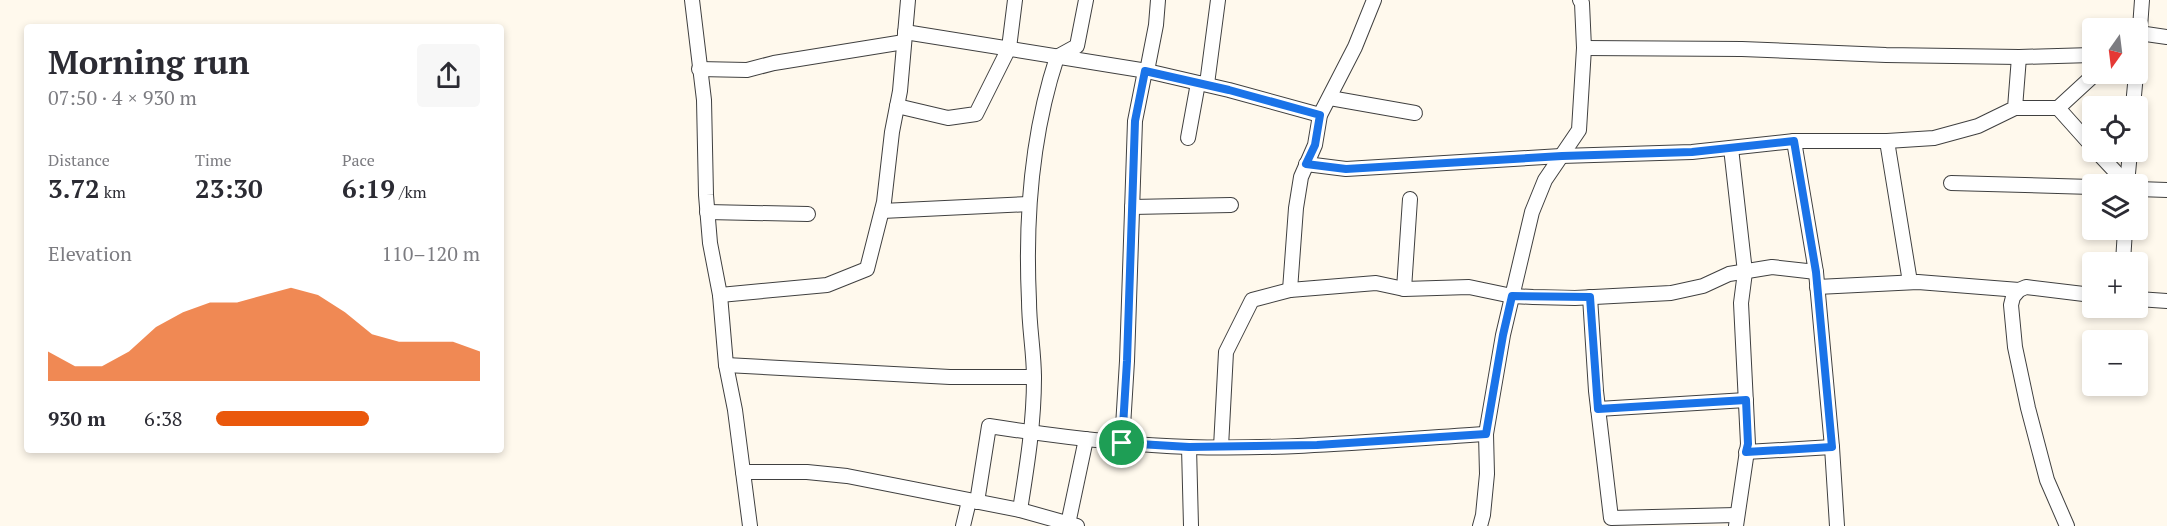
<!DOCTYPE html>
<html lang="en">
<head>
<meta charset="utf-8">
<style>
  :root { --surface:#fff; --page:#f7f7f7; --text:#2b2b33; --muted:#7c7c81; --accent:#ea580c }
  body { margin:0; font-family:"PT Serif",serif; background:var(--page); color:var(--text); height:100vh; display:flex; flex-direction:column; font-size:22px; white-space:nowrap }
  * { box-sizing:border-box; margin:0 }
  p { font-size:20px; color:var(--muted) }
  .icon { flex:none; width:33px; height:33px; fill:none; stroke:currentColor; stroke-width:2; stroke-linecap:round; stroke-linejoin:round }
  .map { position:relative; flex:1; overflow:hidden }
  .drawer { position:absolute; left:24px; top:24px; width:480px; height:429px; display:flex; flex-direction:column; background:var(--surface); border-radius:6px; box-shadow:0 3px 9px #0003 }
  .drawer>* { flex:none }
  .needle { width:39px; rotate:194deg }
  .fabs { position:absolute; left:2082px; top:18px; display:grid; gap:12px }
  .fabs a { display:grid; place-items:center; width:66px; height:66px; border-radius:6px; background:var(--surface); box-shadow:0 3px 9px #0003; font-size:30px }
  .pin { position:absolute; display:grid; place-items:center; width:51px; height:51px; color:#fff; margin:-26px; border:3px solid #fff; border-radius:50%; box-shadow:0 2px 6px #0007 }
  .round { display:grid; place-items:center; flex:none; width:63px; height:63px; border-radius:6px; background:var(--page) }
  .summary { display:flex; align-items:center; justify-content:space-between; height:102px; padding:0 24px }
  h1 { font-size:33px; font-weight:700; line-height:45px }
  .metrics { display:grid; grid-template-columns:repeat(3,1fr); gap:9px; height:102px; padding:6px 24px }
  .metrics div { display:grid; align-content:center }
  .metrics b { font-size:26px; font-weight:700 }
  .metrics small { font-size:16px; font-weight:400 }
  .metrics p { font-size:16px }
  .chart { height:168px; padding:12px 24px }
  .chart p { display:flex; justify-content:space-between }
  .chart svg { width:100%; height:108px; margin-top:6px; fill:var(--accent); opacity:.7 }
  ul { padding:0 24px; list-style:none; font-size:20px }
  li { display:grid; grid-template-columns:96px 72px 1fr; align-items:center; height:45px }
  li i { height:15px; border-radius:8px; background:var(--accent) }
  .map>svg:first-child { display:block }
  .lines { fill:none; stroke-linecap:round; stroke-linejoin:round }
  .street-casing { stroke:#404040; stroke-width:16 }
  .street { stroke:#fff; stroke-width:14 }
  .route-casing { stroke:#fff; stroke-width:12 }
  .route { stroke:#1a73e8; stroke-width:8 }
</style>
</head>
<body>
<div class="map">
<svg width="2167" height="526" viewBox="0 0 2167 526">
  <rect width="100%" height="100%" fill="#fff9ed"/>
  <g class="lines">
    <g class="street-casing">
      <g id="street">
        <path d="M 692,0 L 704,100 L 706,195 L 710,243 L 720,295 L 726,365 L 735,410 L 750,526"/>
        <path d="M 905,32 L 1147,71 L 1229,90 L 1320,115"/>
        <path d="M 2139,33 L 2167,37"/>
        <path d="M 1584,48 L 1742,49 L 1886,55 L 2019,57 L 2092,55"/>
        <path d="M 2138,56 L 2142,0"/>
        <path d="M 699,69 L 747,70 L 774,63 L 904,42"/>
        <path d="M 1147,71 L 1156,25 L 1158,0"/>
        <path d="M 1207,84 L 1218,0"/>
        <path d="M 1330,98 L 1415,113"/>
        <path d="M 897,106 L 948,118 L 976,114 L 1009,48 L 1015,0"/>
        <path d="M 2133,106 L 2136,74"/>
        <path d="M 2015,108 L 2058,108 L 2095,74"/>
        <path d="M 2058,108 L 2092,146"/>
        <path d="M 1188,138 L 1198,83"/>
        <path d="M 1887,141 L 1910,282"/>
        <path d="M 1731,148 L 1745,272 L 1741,303 L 1748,444 L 1736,526"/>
        <path d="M 2097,152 L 2127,184"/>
        <path d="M 1306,164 L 1346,169 L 1561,156 L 1692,152 L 1794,141 L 1887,141 L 1934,138 L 1978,126 L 2015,108 L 2019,57"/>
        <path d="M 1951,183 L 2092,187"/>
        <path d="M 2127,184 L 2130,152"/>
        <path d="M 2138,189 L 2167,190"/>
        <path d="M 1132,207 L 1231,205"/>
        <path d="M 882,211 L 1029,204"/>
        <path d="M 707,212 L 808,214"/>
        <path d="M 2123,262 L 2125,230"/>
        <path d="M 1816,272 L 1832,447 L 1837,526"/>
        <path d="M 1817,287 L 1918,282 L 2019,290"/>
        <path d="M 1404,289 L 1410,199"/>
        <path d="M 1290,290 L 1296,208 L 1301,177 L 1315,145 L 1320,115 L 1355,47 L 1374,0"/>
        <path d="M 720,295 L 827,285 L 867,269 L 884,202 L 892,132 L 900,91 L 908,0"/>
        <path d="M 1590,297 L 1596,391 L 1611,518 L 1736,515"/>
        <path d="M 2138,299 L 2167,301"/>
        <path d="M 726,365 L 950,377 L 1034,377"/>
        <path d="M 1598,409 L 1746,400"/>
        <path d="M 1122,443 L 1127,361 L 1135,121 L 1145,71"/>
        <path d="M 1189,447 L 1191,526"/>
        <path d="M 1221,447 L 1226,352 L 1252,300 L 1290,290 L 1376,283 L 1404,289 L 1469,287 L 1512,296 L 1533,297 L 1575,298 L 1671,293 L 1703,286 L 1729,274 L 1772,267 L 1816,272 L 1794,141"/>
        <path d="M 1746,452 L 1832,447"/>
        <path d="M 743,472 L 807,472 L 847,476 L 1020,510 L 1077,526"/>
        <path d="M 977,502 L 989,426 C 1054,436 1123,445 1189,447 C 1288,450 1388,440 1486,434"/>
        <path d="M 1020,510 C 1027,466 1034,423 1034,378 C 1034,352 1029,327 1029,301 C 1025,218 1031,136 1057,57 L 1077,46 L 1086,0"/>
        <path d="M 1068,524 L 1086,439"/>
        <path d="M 963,526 L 969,501"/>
        <path d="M 1480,526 L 1483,515 L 1487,474 L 1486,434 L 1503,335 L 1532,212 L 1545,180 L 1579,130 L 1584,48 L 1582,3 L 1580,0"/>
        <path d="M 2067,526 L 2047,480 L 2028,408 L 2015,347 L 2011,305 L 2013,297 L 2019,290 L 2026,287 L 2092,295"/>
      </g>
    </g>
    <use href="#street" class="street"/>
  </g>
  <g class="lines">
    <g class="route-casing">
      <path id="route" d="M 1145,71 L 1229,90 L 1320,115 L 1315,145 L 1306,164 L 1346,169 L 1562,156 L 1692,152 L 1794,141 L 1816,272 L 1832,447 L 1746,452 L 1748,444 L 1746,400 L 1598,409 L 1590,297 L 1512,296 L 1503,335 L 1486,434 L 1317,445 L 1189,447 L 1122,443 L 1127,361 L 1135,121 Z"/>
    </g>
    <use href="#route" class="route"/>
  </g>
</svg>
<div class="fabs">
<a><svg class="needle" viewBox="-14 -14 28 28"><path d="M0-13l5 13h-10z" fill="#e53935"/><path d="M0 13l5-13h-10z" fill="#7c7c81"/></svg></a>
<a><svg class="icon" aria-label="locate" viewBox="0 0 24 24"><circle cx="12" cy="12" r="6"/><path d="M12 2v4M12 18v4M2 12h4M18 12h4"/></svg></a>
<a><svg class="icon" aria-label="layers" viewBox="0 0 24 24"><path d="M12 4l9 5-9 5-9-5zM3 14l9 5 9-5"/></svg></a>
<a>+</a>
<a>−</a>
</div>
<div class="pin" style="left:1122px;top:443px;background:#1e9e55"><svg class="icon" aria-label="arrive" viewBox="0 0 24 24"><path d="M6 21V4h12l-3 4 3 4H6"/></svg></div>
<section class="drawer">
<div class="summary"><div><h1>Morning run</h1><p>07:50 · 4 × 930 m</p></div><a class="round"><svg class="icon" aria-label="share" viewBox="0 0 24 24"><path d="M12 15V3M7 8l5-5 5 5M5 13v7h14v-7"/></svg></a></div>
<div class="metrics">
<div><p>Distance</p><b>3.72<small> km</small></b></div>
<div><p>Time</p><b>23:30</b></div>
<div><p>Pace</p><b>6:19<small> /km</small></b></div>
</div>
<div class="chart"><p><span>Elevation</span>110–120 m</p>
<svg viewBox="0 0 160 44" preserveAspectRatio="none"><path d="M0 44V32L10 38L20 38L30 32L40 22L50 16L60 12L70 12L80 9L90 6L100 9L110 16L120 25L130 28L140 28L150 28L160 32V44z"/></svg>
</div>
<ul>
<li><b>930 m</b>6:38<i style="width:58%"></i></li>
</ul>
</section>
</div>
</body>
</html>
